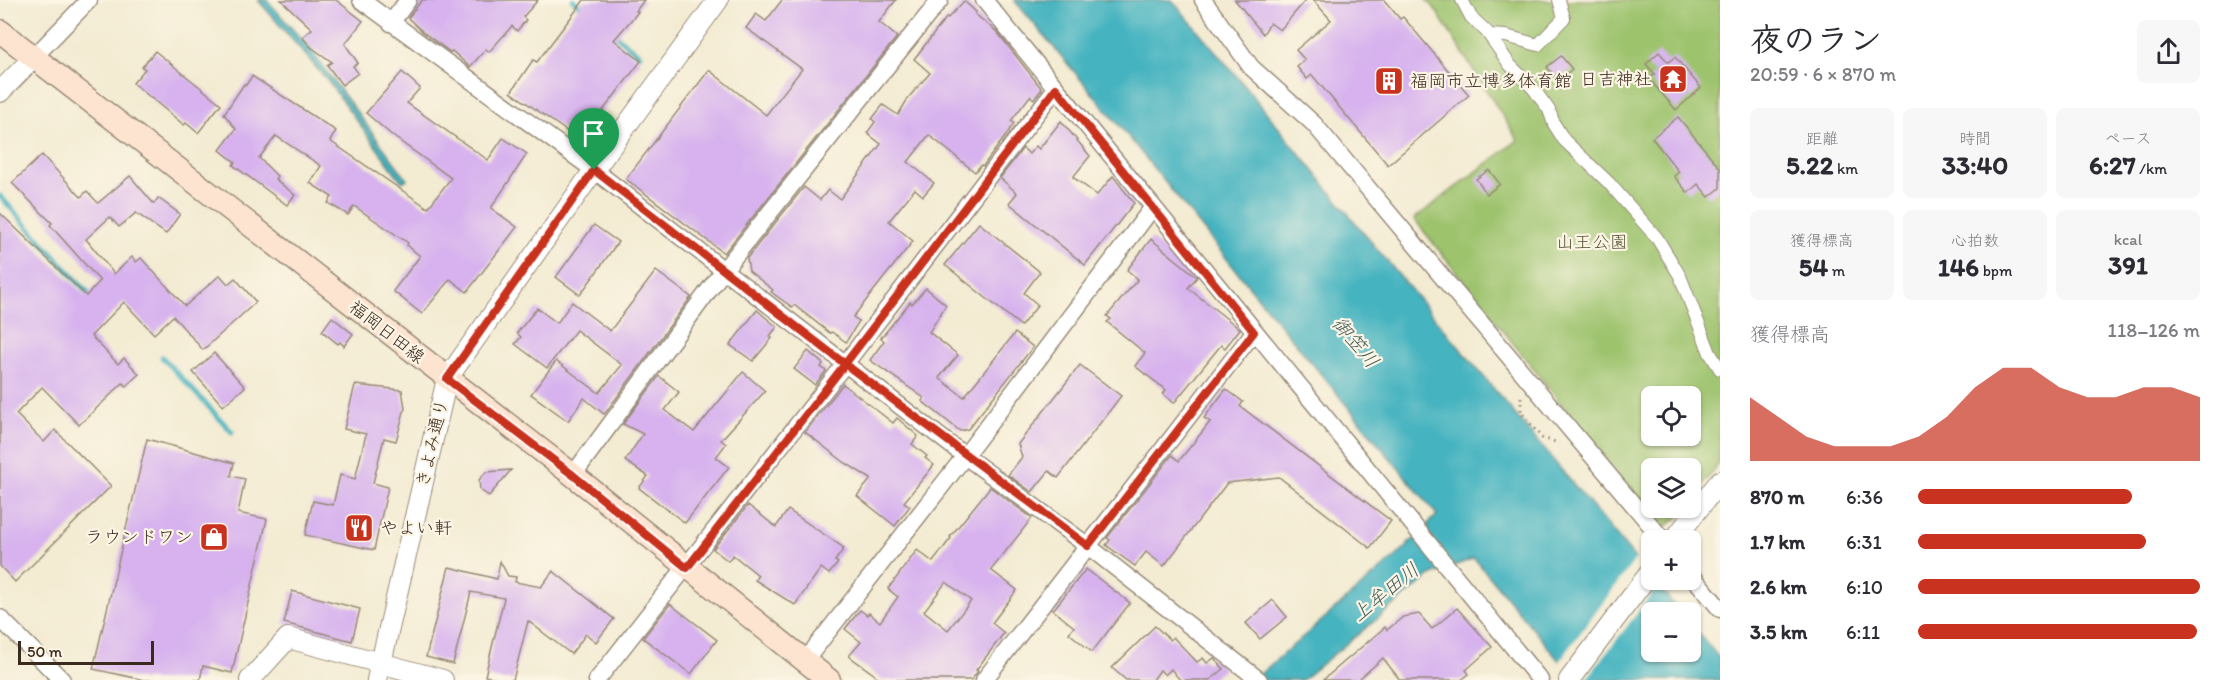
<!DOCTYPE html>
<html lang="ja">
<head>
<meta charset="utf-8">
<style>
  :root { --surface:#fff; --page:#f7f7f7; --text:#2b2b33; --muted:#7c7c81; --accent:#c8321e }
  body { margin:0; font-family:Itim,"Klee One",sans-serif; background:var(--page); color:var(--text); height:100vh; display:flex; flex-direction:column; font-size:22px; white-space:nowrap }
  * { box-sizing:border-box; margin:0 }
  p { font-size:20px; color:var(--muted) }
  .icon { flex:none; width:33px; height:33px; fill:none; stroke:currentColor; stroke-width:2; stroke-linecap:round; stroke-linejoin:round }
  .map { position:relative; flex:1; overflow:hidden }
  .drawer { display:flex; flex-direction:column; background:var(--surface); width:510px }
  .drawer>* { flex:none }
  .controls { position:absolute; left:1641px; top:386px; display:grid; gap:12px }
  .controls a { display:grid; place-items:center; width:60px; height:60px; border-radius:9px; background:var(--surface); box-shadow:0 2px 4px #0004; font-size:30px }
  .scale { position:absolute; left:18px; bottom:15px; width:136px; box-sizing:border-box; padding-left:6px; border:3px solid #3b2a1e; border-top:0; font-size:16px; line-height:21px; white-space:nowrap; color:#3b2a1e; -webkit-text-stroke:4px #fcf5e5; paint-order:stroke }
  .pin { position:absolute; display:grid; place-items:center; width:51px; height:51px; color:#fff; margin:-62px -26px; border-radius:50% 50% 50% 0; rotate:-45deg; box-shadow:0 0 6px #0007 }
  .pin .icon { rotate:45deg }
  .round { display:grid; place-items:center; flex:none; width:63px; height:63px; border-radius:9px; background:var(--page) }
  .head { display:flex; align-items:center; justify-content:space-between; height:102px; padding:0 30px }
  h1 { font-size:33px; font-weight:700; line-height:45px }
  .stats { display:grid; grid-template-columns:repeat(3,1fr); gap:9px; height:102px; padding:6px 30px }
  .stats div { display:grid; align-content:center; border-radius:9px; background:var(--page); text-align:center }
  .stats b { font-size:26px; font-weight:700 }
  .stats small { font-size:16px; font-weight:400 }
  .stats p { font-size:16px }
  .chart { height:168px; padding:12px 30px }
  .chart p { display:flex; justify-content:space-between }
  .chart svg { width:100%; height:108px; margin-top:6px; fill:var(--accent); opacity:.7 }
  ul { padding:0 30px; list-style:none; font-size:20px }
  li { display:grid; grid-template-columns:96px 72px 1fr; align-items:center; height:45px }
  li i { height:15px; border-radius:8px; background:var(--accent) }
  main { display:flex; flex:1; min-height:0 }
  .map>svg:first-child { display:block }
  .green { fill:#9dc36d; stroke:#6c7646; stroke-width:1.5; fill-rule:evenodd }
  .water { fill:#45b3c0; stroke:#406e6f; stroke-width:1.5 }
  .pier { fill:#f3ebd2 }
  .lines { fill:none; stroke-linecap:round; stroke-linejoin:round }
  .stream { stroke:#45b3c0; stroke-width:5 }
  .building { fill:#d7b2ee; fill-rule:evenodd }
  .pedestrian-casing { stroke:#978a78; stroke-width:14 }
  .minor-casing { stroke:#978a78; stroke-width:19 }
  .tertiary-casing { stroke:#978a78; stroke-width:22 }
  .secondary-casing { stroke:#978a78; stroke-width:25 }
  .path { stroke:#978a78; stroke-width:3; stroke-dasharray:1.5 4.5; stroke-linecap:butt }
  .pedestrian { stroke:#fff; stroke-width:12 }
  .minor { stroke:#fff; stroke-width:16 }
  .tertiary { stroke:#fff; stroke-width:20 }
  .secondary { stroke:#fde4d0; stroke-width:22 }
  .route-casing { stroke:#fff; stroke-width:12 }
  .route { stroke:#c8321e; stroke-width:8 }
  .labels { text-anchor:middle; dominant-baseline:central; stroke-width:4.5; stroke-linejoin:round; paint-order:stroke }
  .poi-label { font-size:18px; fill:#3b2a1e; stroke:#fcf5e5; text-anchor:end }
  .park-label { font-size:18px; fill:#585836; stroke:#fcf5e5 }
  .street-label { font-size:18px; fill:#3b2a1e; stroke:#fcf5e5 }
  .water-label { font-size:20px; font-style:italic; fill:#3e5a57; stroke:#fcf5e5 }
</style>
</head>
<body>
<main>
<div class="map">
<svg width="1720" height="680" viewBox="0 0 1720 680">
  <rect width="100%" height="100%" fill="#fcf5e5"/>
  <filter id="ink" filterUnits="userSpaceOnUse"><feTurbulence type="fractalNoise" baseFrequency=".0167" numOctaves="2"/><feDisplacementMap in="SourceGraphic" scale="12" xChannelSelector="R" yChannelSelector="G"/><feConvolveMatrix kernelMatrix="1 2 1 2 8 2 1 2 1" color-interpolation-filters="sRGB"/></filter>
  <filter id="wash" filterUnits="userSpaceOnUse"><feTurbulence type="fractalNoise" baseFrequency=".008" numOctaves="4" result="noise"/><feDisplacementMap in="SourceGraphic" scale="24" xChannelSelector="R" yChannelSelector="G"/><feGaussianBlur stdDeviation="1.35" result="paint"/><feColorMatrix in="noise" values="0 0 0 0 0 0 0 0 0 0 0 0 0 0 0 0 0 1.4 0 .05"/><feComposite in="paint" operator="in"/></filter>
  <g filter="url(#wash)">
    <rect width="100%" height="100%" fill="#f3ebd2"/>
    <path class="green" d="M 1426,0 L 1720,0 L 1720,462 L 1691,501 L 1690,468 L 1652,468 L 1652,507 L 1686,507 L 1676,520 L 1664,527 L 1654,520 L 1414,219 L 1518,140 L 1433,6 ZM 1652,396 L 1690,396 L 1690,435 L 1652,435 Z"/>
    <g class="water">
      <path d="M 258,0 L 267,0 L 309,48 L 407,179 L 402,182 L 327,80 Z"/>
      <path d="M 1014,0 L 1172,0 L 1240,80 L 1363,232 L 1680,612 L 1652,612 L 1652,651 L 1690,651 L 1691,624 L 1720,659 L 1720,680 L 1575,680 L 1474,558 L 1430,576 L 1302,680 L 1253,680 L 1408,546 L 1408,543 L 1416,538 L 1418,539 L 1429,530 L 1427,525 L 1437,515 L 1264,305 L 1114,119 Z"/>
    </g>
    <path class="pier" d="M 1637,557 L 1660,583 L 1586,680 L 1571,680 L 1557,664 Z"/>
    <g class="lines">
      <g class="stream">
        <path d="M 573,0 L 583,9"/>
        <path d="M 614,34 L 640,55"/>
        <path d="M 0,196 L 92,297"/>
        <path d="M 162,357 L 232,432"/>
      </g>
    </g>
    <g id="blocks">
      <g class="building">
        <path d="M 281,0 L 336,0 L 363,21 L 345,44 L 358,63 L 353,66 L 358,73 L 342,85 L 327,65 L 332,62 L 311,47 L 302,37 L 312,29 Z"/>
        <path d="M 422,0 L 538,0 L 523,17 L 526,20 L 517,31 L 512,26 L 489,52 L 486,49 L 470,67 L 452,51 L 450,52 L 423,32 L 408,18 Z"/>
        <path d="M 584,0 L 644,0 L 636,11 L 638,12 L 614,40 L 641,61 L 585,134 L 583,132 L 578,139 L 511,92 L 533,60 L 537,62 Z"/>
        <path d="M 782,0 L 896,0 L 879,22 L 897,37 L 724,253 L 626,179 L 709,70 L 766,115 L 802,69 L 746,28 L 756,14 L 766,21 Z"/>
        <path d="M 1235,0 L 1306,0 L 1280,30 L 1270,23 L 1263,34 Z"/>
        <path d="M 1313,0 L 1384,0 L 1400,19 L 1403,17 L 1469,95 L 1388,165 L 1312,75 L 1307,79 L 1297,67 L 1305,60 L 1296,50 L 1331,20 Z"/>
        <path d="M 964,1 L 976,12 L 975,14 L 997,32 L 1042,89 L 1034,99 L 1030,96 L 1011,121 L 1014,123 L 1007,134 L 983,166 L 981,165 L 975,172 L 929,135 L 908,162 L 934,183 L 923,196 L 915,189 L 889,221 L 913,241 L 853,317 L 859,321 L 846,342 L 832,332 L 830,333 L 794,305 L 792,307 L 771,292 L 773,290 L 749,271 L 747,258 L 804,187 L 820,200 L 828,190 L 840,199 L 881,144 L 867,133 L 875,122 L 872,119 L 883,105 L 898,115 L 909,97 L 930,73 L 914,59 L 947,17 L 948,18 Z"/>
        <path d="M 155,51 L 221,104 L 198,133 L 186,123 L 184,125 L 133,83 L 145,69 L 142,67 Z"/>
        <path d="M 1659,52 L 1668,62 L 1675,57 L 1701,88 L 1676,110 L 1649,79 L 1655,74 L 1646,64 Z"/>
        <path d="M 1561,56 L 1572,69 L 1558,81 L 1547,67 Z"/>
        <path d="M 402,72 L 420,88 L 407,103 L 488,160 L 503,138 L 527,154 L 491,208 L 517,227 L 467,292 L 450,279 L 422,314 L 393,291 L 420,256 L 407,245 L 408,243 L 354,206 L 348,215 L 328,203 L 332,197 L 310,183 L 321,166 L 276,136 L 259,158 L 277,176 L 275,179 L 295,195 L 287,205 L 233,165 L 235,162 L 220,150 L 236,129 L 224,114 L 244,84 L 246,85 L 252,76 L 336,131 L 330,141 L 428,208 L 451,178 L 394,137 L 366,113 Z"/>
        <path d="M 1678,117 L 1720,168 L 1720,188 L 1709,197 L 1698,184 L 1688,193 L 1674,176 L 1679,172 L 1652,138 Z"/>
        <path d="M 1061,121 L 1090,156 L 1073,177 L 1097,195 L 1113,176 L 1134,203 L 1085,265 L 1009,203 L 1017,193 L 1000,178 L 1023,148 L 1029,154 L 1036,146 L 1039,149 Z"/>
        <path d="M 42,155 L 81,197 L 87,191 L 98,203 L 130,176 L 154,204 L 158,198 L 180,214 L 166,234 L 136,213 L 119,227 L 110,217 L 86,239 L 114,274 L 132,257 L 136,262 L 141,258 L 185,306 L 220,275 L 228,284 L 235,278 L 256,302 L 203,350 L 173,316 L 154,334 L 124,302 L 91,336 L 118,364 L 124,358 L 139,374 L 126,386 L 123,383 L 79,425 L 42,387 L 16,414 L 44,442 L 55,430 L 111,486 L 15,582 L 0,566 L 0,213 L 86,296 L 100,281 L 50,225 L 52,223 L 12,183 Z"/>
        <path d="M 1489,170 L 1500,184 L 1487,194 L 1476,179 Z"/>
        <path d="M 979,223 L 1040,272 L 1024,293 L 1038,305 L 1021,326 L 945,265 Z"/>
        <path d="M 594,225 L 618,242 L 580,295 L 556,277 Z"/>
        <path d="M 1151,239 L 1197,277 L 1188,288 L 1240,329 L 1225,348 L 1221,345 L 1174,403 L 1163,394 L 1166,390 L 1135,366 L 1145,353 L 1107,322 L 1111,319 L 1107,316 L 1138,279 L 1127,270 Z"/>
        <path d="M 656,271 L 691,297 L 606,412 L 604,414 L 584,398 L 568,421 L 531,394 L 556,361 L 599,393 L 622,365 L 576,330 L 547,368 L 515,344 L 521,337 L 517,333 L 537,308 L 557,323 L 572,302 L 610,331 Z"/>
        <path d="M 926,288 L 946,305 L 929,332 L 958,355 L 939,378 L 964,397 L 1015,333 L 1033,347 L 968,429 L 960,431 L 922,401 L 924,398 L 870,360 L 884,341 L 881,338 L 910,302 L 912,304 Z"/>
        <path d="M 757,310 L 777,327 L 770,336 L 772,338 L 753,361 L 730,345 Z"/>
        <path d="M 332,317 L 353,334 L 344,346 L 340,342 L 338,344 L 322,331 Z"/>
        <path d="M 808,351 L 823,364 L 821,367 L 826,371 L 815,385 L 794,369 Z"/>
        <path d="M 214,353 L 245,387 L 223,406 L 193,372 Z"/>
        <path d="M 1080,365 L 1121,396 L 1058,478 L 1049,471 L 1032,492 L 1008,475 L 1022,457 L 1018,444 Z"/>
        <path d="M 743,372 L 765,391 L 721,440 L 726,444 L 716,457 L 729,467 L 685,523 L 639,488 L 648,476 L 625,461 L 643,434 L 623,424 L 659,376 L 679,392 L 665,410 L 694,432 Z"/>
        <path d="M 843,384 L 893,423 L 897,418 L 918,436 L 912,444 L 927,456 L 925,458 L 934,465 L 904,502 L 910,506 L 895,526 L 857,496 L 871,479 L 844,462 L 805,432 Z"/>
        <path d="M 355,385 L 402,390 L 405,408 L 396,441 L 384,438 L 373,483 L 388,487 L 374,550 L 305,535 L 313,501 L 333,505 L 340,475 L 355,479 L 366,434 L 344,429 Z"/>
        <path d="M 1226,389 L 1243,402 L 1240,406 L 1391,521 L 1370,548 L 1279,477 L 1227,483 L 1164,566 L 1146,552 L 1135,566 L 1106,545 L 1110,540 L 1107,538 L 1172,455 L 1179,461 L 1210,422 L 1204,418 Z"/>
        <path d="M 147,439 L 234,463 L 231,476 L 245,479 L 238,513 L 267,519 L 232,673 L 203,666 L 200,680 L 144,680 L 93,669 Z"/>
        <path d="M 511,470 L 489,496 L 480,490 L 479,480 L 486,472 Z"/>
        <path d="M 990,487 L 1032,518 L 991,570 L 1017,590 L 992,623 L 1004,633 L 976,670 L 978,671 L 971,680 L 882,680 L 849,656 L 861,642 L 845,629 L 860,610 L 867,615 L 869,613 L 880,622 L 898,597 L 888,589 L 917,550 L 933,562 L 951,538 L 950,537 ZM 946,582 L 971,601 L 948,630 L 924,611 Z"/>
        <path d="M 748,505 L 776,527 L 788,510 L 844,548 L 835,561 L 838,563 L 829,574 L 821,568 L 795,605 L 755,580 L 758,575 L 733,555 L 728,561 L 713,549 Z"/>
        <path d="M 500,561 L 508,576 L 516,577 L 515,582 L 541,587 L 553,571 L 614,619 L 596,642 L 586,634 L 571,654 L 528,621 L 513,680 L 500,680 L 485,676 L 504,598 L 471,592 L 453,664 L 426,657 L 449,567 L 497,579 Z"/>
        <path d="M 1086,569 L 1130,603 L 1092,652 L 1069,633 L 1074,627 L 1053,610 Z"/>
        <path d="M 292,591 L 360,609 L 352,641 L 284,623 Z"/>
        <path d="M 1273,600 L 1287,617 L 1260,639 L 1246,623 Z"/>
        <path d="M 670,604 L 717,640 L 691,674 L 643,638 Z"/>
        <path d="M 1457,608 L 1492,647 L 1466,670 L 1469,674 L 1461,680 L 1400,680 L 1383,658 L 1358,680 L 1323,680 L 1385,627 L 1387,630 L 1403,617 L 1419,614 L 1432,629 Z"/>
        <path d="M 1155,626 L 1170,640 L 1173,637 L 1197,662 L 1203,658 L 1207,663 L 1214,658 L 1224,669 L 1210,680 L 1180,680 L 1171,669 L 1165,675 L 1160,670 L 1153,680 L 1126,680 L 1112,668 Z"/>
      </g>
    </g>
  </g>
  <g filter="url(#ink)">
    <use href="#blocks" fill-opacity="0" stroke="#978a78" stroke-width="1.5"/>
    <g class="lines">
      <g class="pedestrian-casing">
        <g id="pedestrian">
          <path d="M 1462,0 L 1471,17 L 1487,32 L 1510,65 L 1533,88 L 1549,110 L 1554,124 L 1564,140 L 1609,183 L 1657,238 L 1680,276 L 1710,353 L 1720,369"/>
          <path d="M 1489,35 L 1506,36 L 1538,45 L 1564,18 L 1559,0"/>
        </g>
      </g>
      <g class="minor-casing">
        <g id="minor">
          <path d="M 361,0 L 594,170 L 965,456 L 1088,546 L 1259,680"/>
          <path d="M 984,0 L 1540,680"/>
          <path d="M 1203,0 L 1251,67 L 1314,124 L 1663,540"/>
          <path d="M 391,23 L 408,0"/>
          <path d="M 33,58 L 89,0"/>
          <path d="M 573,475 L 723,271 L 940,0"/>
          <path d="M 1690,573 L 1720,609"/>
          <path d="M 0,618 L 62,680"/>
          <path d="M 804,662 L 965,456 L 1153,207"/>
          <path d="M 597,680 L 845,364 L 1056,88"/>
          <path d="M 984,680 L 1254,332"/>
        </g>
      </g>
      <g class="tertiary-casing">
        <g id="tertiary">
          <path d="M 0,92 L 33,58"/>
          <path d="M 1674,540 L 1720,481"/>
          <path d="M 250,680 L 288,638 L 443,680"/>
          <path d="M 377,680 L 447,379 L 594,170 L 718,0"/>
          <path d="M 1569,680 L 1652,570"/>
        </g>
      </g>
      <g class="secondary-casing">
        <path id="secondary" d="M 0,31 L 573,475 L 829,680"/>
      </g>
      <path class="path" d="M 1521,397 L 1521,412 L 1542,438 L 1559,443"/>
      <use href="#pedestrian" class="pedestrian"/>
      <use href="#minor" class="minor"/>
      <use href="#tertiary" class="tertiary"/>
      <use href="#secondary" class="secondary"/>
    </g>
  </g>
  <g class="lines" filter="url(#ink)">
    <g class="route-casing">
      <path id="route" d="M 594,170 L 447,379 L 573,475 L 687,568 L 845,364 L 1088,546 L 1254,332 L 1056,88 L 845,364 L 594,170"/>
    </g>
    <use href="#route" class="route"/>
  </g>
  <defs>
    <g id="temple-square" transform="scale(1.5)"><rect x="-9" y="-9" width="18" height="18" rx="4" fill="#c8321e" stroke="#fcf5e5"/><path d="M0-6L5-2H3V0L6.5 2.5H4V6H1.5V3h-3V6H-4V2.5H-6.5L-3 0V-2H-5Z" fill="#fff"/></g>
    <g id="building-square" transform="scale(1.5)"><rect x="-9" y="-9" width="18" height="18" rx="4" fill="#c8321e" stroke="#fcf5e5"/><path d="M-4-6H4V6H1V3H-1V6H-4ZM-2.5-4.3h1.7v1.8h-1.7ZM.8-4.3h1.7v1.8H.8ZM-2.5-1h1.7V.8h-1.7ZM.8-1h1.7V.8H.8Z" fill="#fff"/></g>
    <g id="restaurant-square" transform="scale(1.5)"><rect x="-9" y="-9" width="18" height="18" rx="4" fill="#c8321e" stroke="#fcf5e5"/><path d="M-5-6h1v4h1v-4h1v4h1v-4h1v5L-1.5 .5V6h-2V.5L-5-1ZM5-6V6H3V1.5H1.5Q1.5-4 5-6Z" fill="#fff"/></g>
    <g id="shop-square" transform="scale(1.5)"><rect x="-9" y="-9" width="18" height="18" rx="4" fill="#c8321e" stroke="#fcf5e5"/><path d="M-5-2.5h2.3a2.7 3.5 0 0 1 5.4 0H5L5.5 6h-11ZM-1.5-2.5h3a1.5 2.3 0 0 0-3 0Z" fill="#fff"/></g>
  </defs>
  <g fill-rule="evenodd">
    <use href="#temple-square" x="1673" y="79"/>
    <use href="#building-square" x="1389" y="81"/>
    <use href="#restaurant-square" x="359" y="528"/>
    <use href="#shop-square" x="214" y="537"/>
  </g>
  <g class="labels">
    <g class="poi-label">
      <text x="1652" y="79">日吉神社</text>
      <text x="1410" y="81" text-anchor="start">福岡市立博多体育館</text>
      <text x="380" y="528" text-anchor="start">やよい軒</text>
      <text x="193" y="537">ラウンドワン</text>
    </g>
    <g class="park-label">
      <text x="1592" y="242">山王公園</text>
    </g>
    <g class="street-label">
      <text transform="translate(387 332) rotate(38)">福岡日田線</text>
      <text transform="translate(432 443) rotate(-77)">きよみ通り</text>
    </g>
    <g class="water-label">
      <text transform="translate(1356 342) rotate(50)">御笠川</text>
      <text transform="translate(1385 592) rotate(-39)">上牟田川</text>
    </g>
  </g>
</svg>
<div class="controls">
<a><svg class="icon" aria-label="locate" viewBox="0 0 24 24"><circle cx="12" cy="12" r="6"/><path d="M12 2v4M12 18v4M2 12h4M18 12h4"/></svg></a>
<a><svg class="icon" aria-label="layers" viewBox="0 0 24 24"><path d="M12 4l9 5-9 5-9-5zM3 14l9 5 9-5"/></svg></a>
<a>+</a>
<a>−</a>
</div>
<div class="scale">50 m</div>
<div class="pin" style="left:594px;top:170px;background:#1e9e55"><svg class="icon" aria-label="arrive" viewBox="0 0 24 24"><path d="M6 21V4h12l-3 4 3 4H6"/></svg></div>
</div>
<section class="drawer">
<div class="head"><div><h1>夜のラン</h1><p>20:59 · 6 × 870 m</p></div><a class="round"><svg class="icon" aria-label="share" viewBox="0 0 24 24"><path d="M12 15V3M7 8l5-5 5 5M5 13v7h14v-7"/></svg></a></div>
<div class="stats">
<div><p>距離</p><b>5.22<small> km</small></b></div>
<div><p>時間</p><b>33:40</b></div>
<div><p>ペース</p><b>6:27<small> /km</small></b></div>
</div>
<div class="stats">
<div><p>獲得標高</p><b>54<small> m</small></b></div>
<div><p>心拍数</p><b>146<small> bpm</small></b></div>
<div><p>kcal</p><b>391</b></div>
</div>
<div class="chart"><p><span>獲得標高</span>118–126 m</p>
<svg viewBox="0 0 160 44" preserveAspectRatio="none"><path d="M0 44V18L10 26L20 34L30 38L40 38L50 38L60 34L70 26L80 14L90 6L100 6L110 14L120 18L130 18L140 14L150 14L160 18V44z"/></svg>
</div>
<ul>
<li><b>870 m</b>6:36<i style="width:76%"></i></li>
<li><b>1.7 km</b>6:31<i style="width:81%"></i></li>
<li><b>2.6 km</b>6:10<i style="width:100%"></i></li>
<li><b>3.5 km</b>6:11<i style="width:99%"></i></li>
</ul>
</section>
</main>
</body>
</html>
